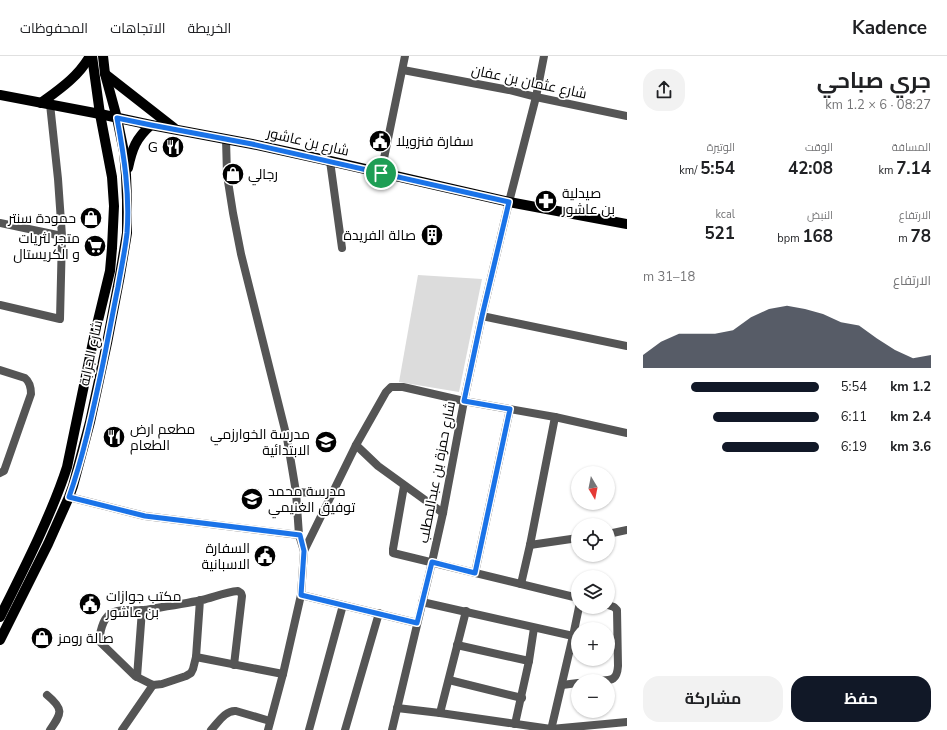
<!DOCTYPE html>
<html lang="ar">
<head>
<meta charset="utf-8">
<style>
  :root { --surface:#fff; --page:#f2f2f2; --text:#202124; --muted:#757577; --line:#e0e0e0; --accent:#111827 }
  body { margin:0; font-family:"Nunito Sans",Cairo,sans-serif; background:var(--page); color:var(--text); direction:rtl; height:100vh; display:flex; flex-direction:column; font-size:15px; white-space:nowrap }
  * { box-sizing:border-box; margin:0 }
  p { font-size:13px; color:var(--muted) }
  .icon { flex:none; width:22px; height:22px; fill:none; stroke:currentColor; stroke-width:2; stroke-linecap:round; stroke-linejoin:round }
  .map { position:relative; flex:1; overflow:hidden; direction:ltr }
  .sheet { display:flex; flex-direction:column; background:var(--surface); width:320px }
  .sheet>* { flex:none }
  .needle { width:26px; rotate:170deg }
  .tools { position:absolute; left:571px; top:410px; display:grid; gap:8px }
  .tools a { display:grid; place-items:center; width:44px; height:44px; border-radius:50%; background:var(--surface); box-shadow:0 1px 3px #0004; font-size:20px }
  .pin { position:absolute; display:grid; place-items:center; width:34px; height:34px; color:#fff; margin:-17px; border:2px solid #fff; border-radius:50%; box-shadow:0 1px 4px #0007 }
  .round { display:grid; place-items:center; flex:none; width:42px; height:42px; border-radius:16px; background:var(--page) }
  .headline { display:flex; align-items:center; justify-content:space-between; height:68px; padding:0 16px }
  h1 { font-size:22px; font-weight:700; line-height:30px }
  .metrics { display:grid; grid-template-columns:repeat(3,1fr); gap:6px; height:68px; padding:4px 16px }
  .metrics div { display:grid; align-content:center }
  .metrics b { font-size:17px; font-weight:700 }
  .metrics small { font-size:11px; font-weight:400 }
  .metrics p { font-size:11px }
  .chart { height:112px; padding:8px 16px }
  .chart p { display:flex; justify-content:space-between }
  .chart svg { width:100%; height:72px; margin-top:4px; fill:var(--accent); opacity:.7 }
  .primary-button { display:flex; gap:8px; margin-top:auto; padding:8px 16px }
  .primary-button a { flex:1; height:46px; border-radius:16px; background:var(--accent); color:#fff; font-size:16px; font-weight:700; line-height:46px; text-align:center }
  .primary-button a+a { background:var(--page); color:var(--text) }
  ul { padding:0 16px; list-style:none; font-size:13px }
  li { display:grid; grid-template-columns:64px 48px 1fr; align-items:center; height:30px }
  li i { height:10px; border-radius:5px; background:var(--accent) }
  header { display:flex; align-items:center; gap:24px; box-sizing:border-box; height:56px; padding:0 20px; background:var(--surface); border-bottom:1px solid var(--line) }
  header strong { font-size:19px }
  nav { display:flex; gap:22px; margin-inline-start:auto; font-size:14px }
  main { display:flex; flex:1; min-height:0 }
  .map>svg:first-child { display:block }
  .pitch { fill:#dcdcdc }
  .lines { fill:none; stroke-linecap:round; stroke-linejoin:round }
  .street { stroke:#555; stroke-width:8 }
  .primary { stroke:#000; stroke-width:10 }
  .route-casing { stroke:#fff; stroke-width:8 }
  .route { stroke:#1a73e8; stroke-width:5 }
  .labels { text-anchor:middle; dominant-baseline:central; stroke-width:3.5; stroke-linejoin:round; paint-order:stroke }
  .street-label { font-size:14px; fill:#000; stroke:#fff }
  .poi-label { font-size:14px; fill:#000; stroke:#fff; text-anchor:start }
</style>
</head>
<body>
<header>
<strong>Kadence</strong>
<nav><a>الخريطة</a><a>الاتجاهات</a><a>المحفوظات</a></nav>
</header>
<main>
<section class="sheet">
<div class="headline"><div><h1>جري صباحي</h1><p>08:27 · 6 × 1.2 km</p></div><a class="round"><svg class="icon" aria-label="share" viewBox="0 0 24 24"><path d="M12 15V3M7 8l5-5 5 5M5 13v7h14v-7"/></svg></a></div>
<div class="metrics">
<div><p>المسافة</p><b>7.14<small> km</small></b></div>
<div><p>الوقت</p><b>42:08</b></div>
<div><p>الوتيرة</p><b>5:54<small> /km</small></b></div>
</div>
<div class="metrics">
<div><p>الارتفاع</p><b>78<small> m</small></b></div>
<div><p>النبض</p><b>168<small> bpm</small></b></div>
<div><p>kcal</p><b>521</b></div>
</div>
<div class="chart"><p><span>الارتفاع</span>18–31 m</p>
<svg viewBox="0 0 160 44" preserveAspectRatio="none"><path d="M0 44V36L10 28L20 23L30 23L40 23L50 21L60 13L70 8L80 6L90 8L100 11L110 16L120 18L130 26L140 33L150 38L160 36V44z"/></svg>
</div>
<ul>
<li><b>1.2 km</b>5:54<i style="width:73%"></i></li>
<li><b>2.4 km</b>6:11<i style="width:60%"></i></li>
<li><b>3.6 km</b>6:19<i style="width:55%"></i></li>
</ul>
<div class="primary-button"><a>حفظ</a><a>مشاركة</a></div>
</section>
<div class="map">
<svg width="627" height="674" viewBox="0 0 627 674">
  <rect width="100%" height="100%" fill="#fff"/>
  <path class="pitch" d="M 418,219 L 482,223 L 459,336 L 399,326 Z"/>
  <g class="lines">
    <g class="street">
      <path d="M 403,14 L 509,34 L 536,41 L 627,60"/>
      <path d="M 226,83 L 227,119 L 233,157 L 241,198 L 287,382 L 296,436 L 299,479 L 304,495 L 301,539 L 283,618 L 268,674"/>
      <path d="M 330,105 L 342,192"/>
      <path d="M 381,117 L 405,0"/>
      <path d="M 0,167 L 62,180 L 58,123 L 50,48"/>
      <path d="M 0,249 L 60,263 L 62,180"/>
      <path d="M 482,260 L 627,290"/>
      <path d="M 0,314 L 25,322 C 30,326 31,332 31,338 L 4,415 L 0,417"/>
      <path d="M 356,389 L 378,410 L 443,457"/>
      <path d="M 404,430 L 393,493 L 393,497 L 578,542"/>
      <path d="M 296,436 L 333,438"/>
      <path d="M 69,441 L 145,460 L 299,479"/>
      <path d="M 608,478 L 627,474"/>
      <path d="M 530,489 L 578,482"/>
      <path d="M 304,495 L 356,389 L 386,336 L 391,331 L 403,331 L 464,345 L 555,361 L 627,377"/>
      <path d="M 475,517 L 510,353"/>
      <path d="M 521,528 L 530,489 L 555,361"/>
      <path d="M 301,539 L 417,567"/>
      <path d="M 200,544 L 196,601 L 193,613 L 191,617 L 186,620 L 162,628 L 153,629 L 135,620 L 100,586 C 99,577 103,563 110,558 C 119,552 133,555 144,554 C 163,551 183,548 202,544 C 214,541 226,536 238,535 L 241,537 L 242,540 L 234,609"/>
      <path d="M 422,546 L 573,580"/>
      <path d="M 457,589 L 529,605"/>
      <path d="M 196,601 L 283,618"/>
      <path d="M 137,621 L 142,554"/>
      <path d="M 449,624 L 522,642"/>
      <path d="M 597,625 C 610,624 617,626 618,610 L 617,554 L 614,551 L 608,549"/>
      <path d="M 562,629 L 578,627"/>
      <path d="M 47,639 C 64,653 62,657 50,674"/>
      <path d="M 397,652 L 440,657 L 551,673 L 627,666"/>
      <path d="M 440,657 L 466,555"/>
      <path d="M 515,668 L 529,605 L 534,572"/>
      <path d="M 122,674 L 153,629"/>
      <path d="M 211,674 C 218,667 225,654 236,655 L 270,665"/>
      <path d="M 309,674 L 343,549"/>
      <path d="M 345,674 L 379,557"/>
      <path d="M 392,674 L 432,506 L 443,457 L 464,345 L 482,260 L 509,146 L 536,41 L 544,0"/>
      <path d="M 551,674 L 573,580 L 579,551"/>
    </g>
    <g class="primary">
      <path d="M 105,18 L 174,72"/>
      <path d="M 0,39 L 100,58 L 151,69 L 252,88 L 330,105 L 509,146 L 627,168"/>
      <path d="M 41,47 C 60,33 78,21 90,0"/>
      <path d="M 128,112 C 132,93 136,82 151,69"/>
      <path d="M 0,561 C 13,535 26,509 38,483 C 49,459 59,436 67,411 L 94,281 L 110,215 L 112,192 L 114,150 L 112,121 L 100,58 L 92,0"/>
      <path d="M 0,584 L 48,488 L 69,441 L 73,430 L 90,366 L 107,287 L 120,219 L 127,177 L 127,144 L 126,119 L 124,96 L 117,62 L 105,18 L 103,0"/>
    </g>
  </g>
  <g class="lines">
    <g class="route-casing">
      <path id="route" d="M 117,62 L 151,69 L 252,88 L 509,146 L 482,260 L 464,345 L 510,353 L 475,517 L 432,506 L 417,567 L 301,539 L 304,495 L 300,479 L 145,460 L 69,441 C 83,401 92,359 101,317 C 107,289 112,260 118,231 C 121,213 125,195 127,177 C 130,138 124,100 117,62 Z"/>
    </g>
    <use href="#route" class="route"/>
  </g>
  <defs>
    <g id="civic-disc" transform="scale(1.15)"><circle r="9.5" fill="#000" stroke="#fff"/><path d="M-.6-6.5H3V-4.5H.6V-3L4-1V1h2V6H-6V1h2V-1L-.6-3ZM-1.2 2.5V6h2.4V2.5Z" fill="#fff"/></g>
    <g id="restaurant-disc" transform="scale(1.15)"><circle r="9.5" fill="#000" stroke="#fff"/><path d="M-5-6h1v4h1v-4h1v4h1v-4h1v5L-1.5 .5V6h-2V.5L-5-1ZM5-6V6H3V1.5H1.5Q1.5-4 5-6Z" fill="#fff"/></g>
    <g id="shop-disc" transform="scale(1.15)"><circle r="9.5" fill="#000" stroke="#fff"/><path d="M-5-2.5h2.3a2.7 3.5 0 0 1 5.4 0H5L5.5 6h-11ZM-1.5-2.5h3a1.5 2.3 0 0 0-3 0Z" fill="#fff"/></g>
    <g id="pharmacy-disc" transform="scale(1.15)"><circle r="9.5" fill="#000" stroke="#fff"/><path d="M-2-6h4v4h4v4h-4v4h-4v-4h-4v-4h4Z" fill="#fff"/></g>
    <g id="building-disc" transform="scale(1.15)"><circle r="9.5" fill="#000" stroke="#fff"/><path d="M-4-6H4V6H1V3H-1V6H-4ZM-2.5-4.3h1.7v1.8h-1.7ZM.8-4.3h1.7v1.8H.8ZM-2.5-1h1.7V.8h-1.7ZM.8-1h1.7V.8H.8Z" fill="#fff"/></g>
    <g id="supermarket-disc" transform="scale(1.15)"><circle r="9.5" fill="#000" stroke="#fff"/><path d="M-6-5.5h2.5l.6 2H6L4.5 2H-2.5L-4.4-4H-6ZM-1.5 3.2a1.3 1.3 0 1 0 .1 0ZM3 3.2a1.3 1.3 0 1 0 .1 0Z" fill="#fff"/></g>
    <g id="school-disc" transform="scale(1.15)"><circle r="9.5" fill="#000" stroke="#fff"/><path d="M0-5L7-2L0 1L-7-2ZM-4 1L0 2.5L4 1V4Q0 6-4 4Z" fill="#fff"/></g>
  </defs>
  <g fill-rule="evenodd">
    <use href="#civic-disc" x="380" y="85"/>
    <use href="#restaurant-disc" x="173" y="91"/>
    <use href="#shop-disc" x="233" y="118"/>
    <use href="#pharmacy-disc" x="546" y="145"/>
    <use href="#shop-disc" x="91" y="162"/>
    <use href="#building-disc" x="432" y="179"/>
    <use href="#supermarket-disc" x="95" y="190"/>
    <use href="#restaurant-disc" x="114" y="381"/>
    <use href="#school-disc" x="326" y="386"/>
    <use href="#school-disc" x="252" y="443"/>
    <use href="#civic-disc" x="265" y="500"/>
    <use href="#civic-disc" x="90" y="548"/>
    <use href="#shop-disc" x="42" y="582"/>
  </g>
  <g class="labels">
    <g class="street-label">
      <text transform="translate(529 26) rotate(12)">شارع عثمان بن عفان</text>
      <text transform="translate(308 86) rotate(13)">شارع بن عاشور</text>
      <text transform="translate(91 297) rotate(-78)">شارع الجرابة</text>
      <text transform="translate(437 416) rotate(-79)">شارع حمزة بن عبدالمطلب</text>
    </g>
    <g class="poi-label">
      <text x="396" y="85">سفارة فنزويلا</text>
      <text x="158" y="91" text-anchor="end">G</text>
      <text x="248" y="118">رجالي</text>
      <text x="562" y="137">صيدلية<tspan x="562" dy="16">بن عاشور</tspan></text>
      <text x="76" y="162" text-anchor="end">حمودة سنتر</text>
      <text x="416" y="179" text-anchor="end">صالة الفريدة</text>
      <text x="80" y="182" text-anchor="end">متجر لثريات<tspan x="80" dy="16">و الكريستال</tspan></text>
      <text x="130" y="373">مطعم ارض<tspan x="130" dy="16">الطعام</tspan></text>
      <text x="310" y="378" text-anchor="end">مدرسة الخوارزمي<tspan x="310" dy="16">الابتدائية</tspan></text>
      <text x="268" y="435">مدرسة محمد<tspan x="268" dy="16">توفيق الغنيمي</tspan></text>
      <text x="250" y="492" text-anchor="end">السفارة<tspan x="250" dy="16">الاسبانية</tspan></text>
      <text x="106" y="540">مكتب جوازات<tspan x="106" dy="16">بن عاشور</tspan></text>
      <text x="58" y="582">صالة رومز</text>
    </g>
  </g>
</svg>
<div class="tools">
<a><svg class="needle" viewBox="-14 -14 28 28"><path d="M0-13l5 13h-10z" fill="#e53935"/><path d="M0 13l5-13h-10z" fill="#757577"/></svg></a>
<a><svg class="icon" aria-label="locate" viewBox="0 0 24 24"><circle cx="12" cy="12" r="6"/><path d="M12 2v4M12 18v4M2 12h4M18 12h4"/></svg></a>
<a><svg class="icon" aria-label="layers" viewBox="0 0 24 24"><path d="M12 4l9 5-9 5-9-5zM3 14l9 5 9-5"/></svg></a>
<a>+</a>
<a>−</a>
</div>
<div class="pin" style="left:381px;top:117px;background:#1e9e55"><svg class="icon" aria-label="arrive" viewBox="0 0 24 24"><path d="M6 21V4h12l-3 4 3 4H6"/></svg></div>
</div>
</main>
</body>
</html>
